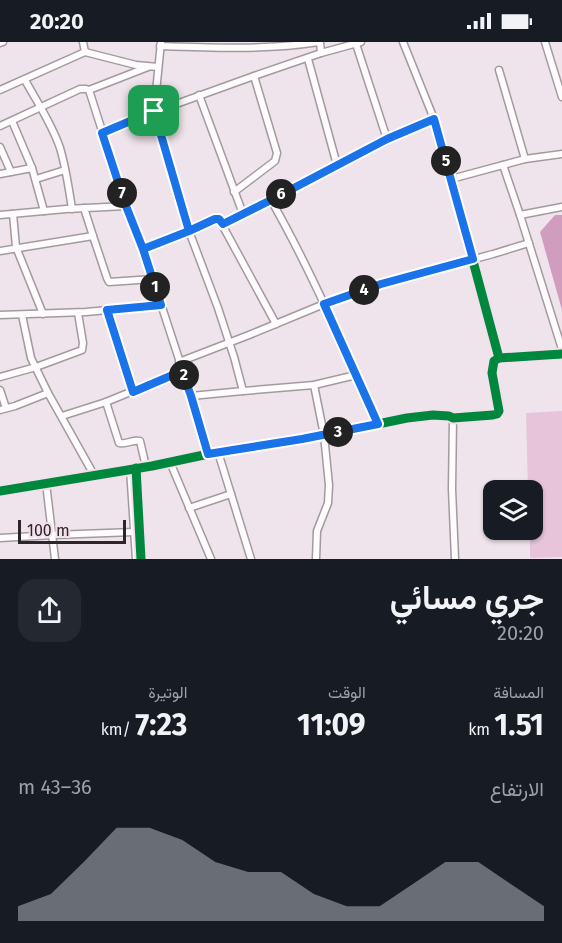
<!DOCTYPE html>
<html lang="ar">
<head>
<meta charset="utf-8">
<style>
  :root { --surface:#171b24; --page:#242831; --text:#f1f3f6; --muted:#9ea1a6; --accent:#8c9099 }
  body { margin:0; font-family:"Fira Sans",Vazirmatn,sans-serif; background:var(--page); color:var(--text); direction:rtl; height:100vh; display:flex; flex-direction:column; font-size:22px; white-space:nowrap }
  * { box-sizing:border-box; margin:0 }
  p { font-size:20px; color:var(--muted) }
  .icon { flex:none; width:33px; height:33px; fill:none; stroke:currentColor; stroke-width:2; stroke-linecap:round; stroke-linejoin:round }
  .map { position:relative; height:517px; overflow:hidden; direction:ltr }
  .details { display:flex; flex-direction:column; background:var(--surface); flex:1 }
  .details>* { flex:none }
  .tools { position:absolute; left:483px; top:438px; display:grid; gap:12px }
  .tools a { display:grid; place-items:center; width:60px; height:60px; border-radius:12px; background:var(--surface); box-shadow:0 2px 4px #0004; font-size:30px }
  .scale { position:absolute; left:18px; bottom:15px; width:108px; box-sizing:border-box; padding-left:6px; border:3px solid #2c2529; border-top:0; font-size:16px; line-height:21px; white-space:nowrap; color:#2c2529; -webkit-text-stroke:4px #f3e0ec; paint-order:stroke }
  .pin { position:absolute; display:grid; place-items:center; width:51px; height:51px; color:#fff; margin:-26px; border-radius:12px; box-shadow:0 3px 9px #0006 }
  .km { position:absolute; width:30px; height:30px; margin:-15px; border-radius:50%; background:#222; color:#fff; font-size:16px; line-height:30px; text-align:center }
  .round { display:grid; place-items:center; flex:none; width:63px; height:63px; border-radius:18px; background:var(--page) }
  .head { display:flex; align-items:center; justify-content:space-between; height:102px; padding:0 18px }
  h1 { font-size:33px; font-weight:700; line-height:45px }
  .figures { display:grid; grid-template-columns:repeat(3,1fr); gap:9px; height:102px; padding:6px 18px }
  .figures div { display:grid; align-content:center }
  .figures b { font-size:30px; font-weight:700 }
  .figures small { font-size:16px; font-weight:400 }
  .figures p { font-size:16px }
  .chart { height:168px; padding:12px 18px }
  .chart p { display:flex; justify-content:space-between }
  .chart svg { width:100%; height:108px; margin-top:6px; fill:var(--accent); opacity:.7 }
  .status { display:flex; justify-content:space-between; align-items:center; height:42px; padding:0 30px; background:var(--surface); direction:ltr }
  .status svg { height:16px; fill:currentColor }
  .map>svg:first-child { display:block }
  .green { fill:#e7c4da }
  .water { fill:#d09dbf }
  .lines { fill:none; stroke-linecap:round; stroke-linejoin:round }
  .street-casing { stroke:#a39aa0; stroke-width:9 }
  .street { stroke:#fdfbfc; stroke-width:6 }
  .cycleway-casing { stroke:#f3e0ec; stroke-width:13 }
  .cycleway { stroke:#00873e; stroke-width:9 }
  .route-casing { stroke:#fff; stroke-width:12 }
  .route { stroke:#1a73e8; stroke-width:8 }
</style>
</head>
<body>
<div class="status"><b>20:20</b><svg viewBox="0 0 49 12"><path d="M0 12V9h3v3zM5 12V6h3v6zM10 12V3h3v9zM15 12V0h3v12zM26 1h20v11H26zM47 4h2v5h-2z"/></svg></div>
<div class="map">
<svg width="562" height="517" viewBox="0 0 562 517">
  <rect width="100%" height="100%" fill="#efe4eb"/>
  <path class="green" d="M 562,369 L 562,515 L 530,516 L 530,488 L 532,488 L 532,448 L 528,448 L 526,371 Z"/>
  <path class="water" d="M 555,173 L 562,173 L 562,268 L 540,190 Z"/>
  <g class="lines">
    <g class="street-casing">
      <g id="street">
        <path d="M 83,0 L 85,10"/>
        <path d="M 161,0 L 154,70 L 155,74 L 189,189 L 218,266 L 234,315 L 243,349 L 191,354"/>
        <path d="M 320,0 L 321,11 L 361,0"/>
        <path d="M 403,0 L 434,77"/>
        <path d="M 545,0 L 562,55"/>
        <path d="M 0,1 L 3,0"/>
        <path d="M 356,2 L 387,97"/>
        <path d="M 160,4 C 214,6 266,8 319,0"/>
        <path d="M 308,17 L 337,123"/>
        <path d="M 499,28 L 525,117"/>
        <path d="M 25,38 C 37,60 52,82 60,106 C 66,126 69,147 72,167"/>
        <path d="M 0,48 L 85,10 L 136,23 L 158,25"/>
        <path d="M 89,48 L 126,164 L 143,207 L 191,354 L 208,412"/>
        <path d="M 199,53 L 243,172"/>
        <path d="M 12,79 L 32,126"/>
        <path d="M 0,84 L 80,47 L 86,47 L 89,48 L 148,25"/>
        <path d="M 102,91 L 154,70 L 254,34 L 321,11"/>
        <path d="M 0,105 L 11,130"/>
        <path d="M 503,123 L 520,173"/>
        <path d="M 0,132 L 32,126 L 44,169"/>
        <path d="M 36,137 L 65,128"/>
        <path d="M 451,137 L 525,117 L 562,112"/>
        <path d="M 234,150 L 275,119 L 277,111 L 254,34"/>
        <path d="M 271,158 C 312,230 344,306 378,382"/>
        <path d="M 562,165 L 520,173 L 562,307"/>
        <path d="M 13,172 L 16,205 L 43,272"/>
        <path d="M 0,173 L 66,167 L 126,164"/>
        <path d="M 223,182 L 271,158 L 387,97 L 434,77 L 451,137 L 499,316"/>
        <path d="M 93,194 L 107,236 L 109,240 L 153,237"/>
        <path d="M 143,207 L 189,189 L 215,177 L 219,177 L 276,282"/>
        <path d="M 0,209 L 93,194 L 84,166"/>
        <path d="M 107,268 L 133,349"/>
        <path d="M 0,273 L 86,270 L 161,263"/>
        <path d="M 22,273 L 31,316 L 48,351"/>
        <path d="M 179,320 L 249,293 L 324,262 L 358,250 L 381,242 L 493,212 L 529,201"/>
        <path d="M 0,335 L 36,325 L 82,308 L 83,301 L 78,271"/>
        <path d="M 314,343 L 324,393 L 329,443 L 328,461 L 317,489 L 316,517"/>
        <path d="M 0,348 L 6,366"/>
        <path d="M 243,349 L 314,343 L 356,333"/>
        <path d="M 106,360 L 119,401 C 126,403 133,397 140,399 L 146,425"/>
        <path d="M 0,368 L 15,364 L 48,351 L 94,433"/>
        <path d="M 62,374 L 106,360 L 182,329"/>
        <path d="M 453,376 L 452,447 L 455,517"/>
        <path d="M 218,410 L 251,517"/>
        <path d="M 170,420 L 211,517"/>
        <path d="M 130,427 L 136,517"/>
        <path d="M 46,441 L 55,517"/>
        <path d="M 0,449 L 152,424 L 218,410 L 324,393 L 407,376 L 433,373 L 449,374 L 453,376 L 493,373 L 497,372 L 499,369 L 492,331 L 494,319 L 499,316 L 562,312"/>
        <path d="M 189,466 L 231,452"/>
        <path d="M 0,496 L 53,493 L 134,490"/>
      </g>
    </g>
    <use href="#street" class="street"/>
    <g class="cycleway-casing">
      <g id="cycleway">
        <path d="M 223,182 L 271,158 L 387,97 L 434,77 L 451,137 L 499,316"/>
        <path d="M 136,426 L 141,517"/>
        <path d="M 0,449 L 152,424 L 218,410 L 324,393 L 407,376 L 433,373 L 449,374 L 453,376 L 493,373 L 497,372 L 499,369 L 492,331 L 494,319 L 499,316 L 562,312"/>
      </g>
    </g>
    <use href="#cycleway" class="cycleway"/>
  </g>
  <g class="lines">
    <g class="route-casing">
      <path id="route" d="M 154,69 L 189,189 L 143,207 L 161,263 L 107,268 L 133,350 L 182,329 L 191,354 L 208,412 L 302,397 L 378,382 L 324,262 L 381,242 L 473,217 L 434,77 L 387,97 L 271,158 L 223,182 L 219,177 L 215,177 L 189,189 L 143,207 L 126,164 L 102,91 L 154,69"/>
    </g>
    <use href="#route" class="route"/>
  </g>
</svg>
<div class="tools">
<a><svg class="icon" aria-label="layers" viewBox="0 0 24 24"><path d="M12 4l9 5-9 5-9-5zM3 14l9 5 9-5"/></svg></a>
</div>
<div class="scale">100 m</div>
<div class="pin" style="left:154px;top:69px;background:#1e9e55"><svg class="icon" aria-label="arrive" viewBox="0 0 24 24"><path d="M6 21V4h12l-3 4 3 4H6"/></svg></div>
<b class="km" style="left:155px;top:245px">1</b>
<b class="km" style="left:184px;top:333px">2</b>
<b class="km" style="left:338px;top:390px">3</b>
<b class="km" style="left:364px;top:248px">4</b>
<b class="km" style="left:446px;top:119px">5</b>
<b class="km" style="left:281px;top:152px">6</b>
<b class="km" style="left:122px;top:151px">7</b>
</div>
<section class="details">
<div class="head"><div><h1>جري مسائي</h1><p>20:20</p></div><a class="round"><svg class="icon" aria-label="share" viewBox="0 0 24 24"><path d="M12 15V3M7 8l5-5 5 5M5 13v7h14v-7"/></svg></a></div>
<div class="figures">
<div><p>المسافة</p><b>1.51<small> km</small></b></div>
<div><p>الوقت</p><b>11:09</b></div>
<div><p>الوتيرة</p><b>7:23<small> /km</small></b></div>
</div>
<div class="chart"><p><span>الارتفاع</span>36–43 m</p>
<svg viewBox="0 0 160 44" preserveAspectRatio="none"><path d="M0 44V38L10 33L20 20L30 6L40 6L50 11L60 20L70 24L80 24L90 33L100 38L110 38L120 29L130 20L140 20L150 29L160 38V44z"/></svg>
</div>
</section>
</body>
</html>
